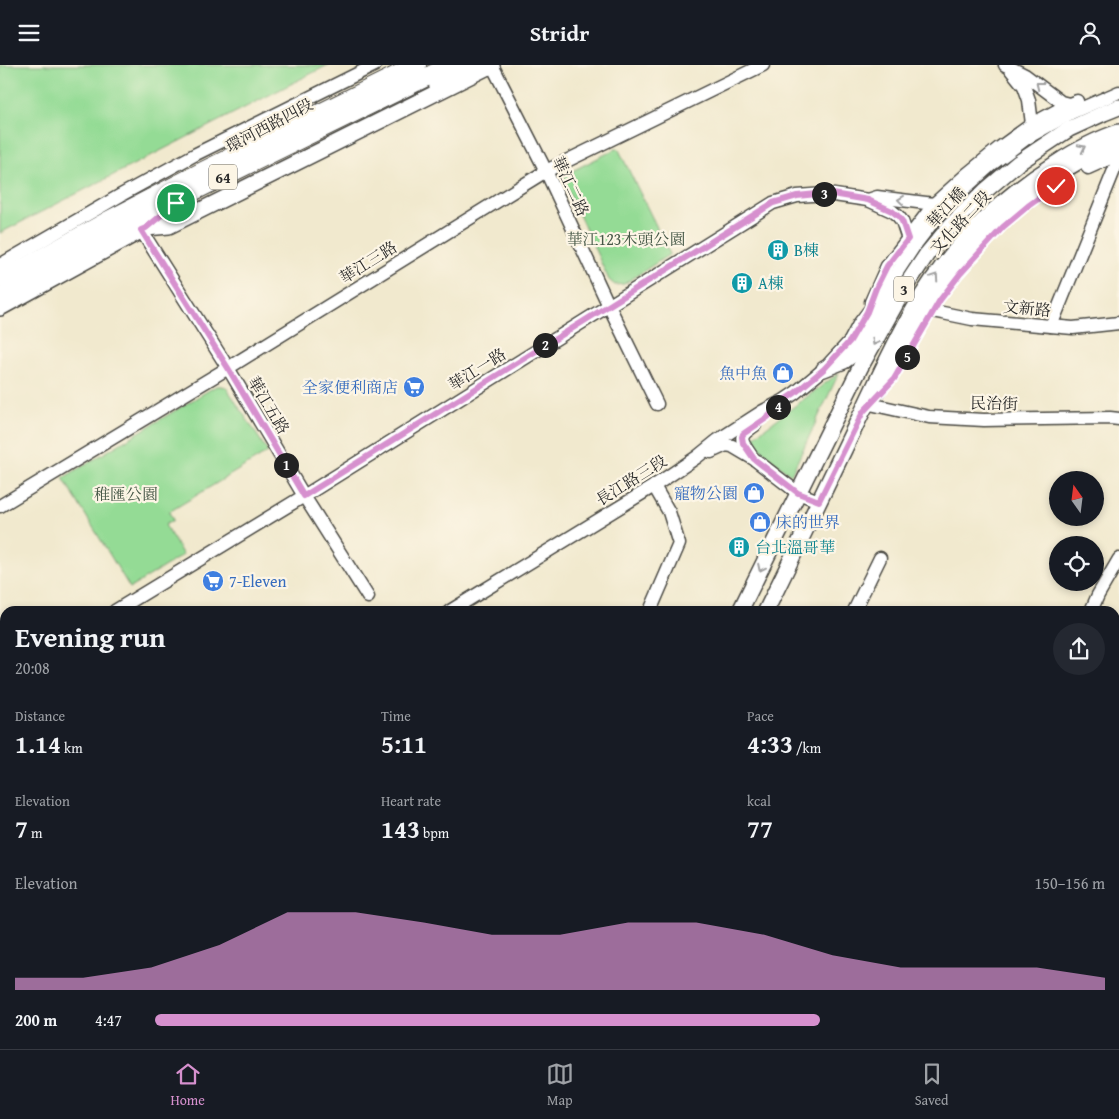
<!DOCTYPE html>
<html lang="en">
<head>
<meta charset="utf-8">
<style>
  :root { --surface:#171b24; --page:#242831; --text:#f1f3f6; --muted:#9ea1a6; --line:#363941; --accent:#d690ce }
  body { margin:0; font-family:"Gentium Book Plus","Noto Serif TC",serif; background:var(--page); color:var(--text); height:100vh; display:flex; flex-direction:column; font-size:19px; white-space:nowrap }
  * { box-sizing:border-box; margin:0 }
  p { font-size:16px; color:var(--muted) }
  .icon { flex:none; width:28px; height:28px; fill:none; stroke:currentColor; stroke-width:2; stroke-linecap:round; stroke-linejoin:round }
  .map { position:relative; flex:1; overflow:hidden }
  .sheet { position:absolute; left:0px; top:541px; width:1120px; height:444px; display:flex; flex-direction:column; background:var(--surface); border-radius:15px 15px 0 0; box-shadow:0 2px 8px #0003 }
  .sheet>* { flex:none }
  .needle { width:32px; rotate:346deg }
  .fabs { position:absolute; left:1049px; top:406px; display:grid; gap:10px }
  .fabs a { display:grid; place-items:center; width:55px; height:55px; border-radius:50%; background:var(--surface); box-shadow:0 2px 8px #0003; font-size:25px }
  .pin { position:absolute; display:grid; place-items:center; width:42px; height:42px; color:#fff; margin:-21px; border:2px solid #fff; border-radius:50%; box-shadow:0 1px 5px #0007 }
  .km { position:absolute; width:25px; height:25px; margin:-12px; border-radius:50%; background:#222; color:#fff; font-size:14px; line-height:25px; text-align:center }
  .round { display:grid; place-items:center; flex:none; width:52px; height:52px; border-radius:26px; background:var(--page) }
  .overview { display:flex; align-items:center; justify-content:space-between; height:85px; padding:0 15px }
  h1 { font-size:28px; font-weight:800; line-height:38px }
  .metrics { display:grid; grid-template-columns:repeat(3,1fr); gap:8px; height:85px; padding:5px 15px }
  .metrics div { display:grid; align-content:center }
  .metrics b { font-size:25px; font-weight:800 }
  .metrics small { font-size:14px; font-weight:400 }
  .metrics p { font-size:14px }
  .chart { height:140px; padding:10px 15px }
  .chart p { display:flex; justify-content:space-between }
  .chart svg { width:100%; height:90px; margin-top:5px; fill:var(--accent); opacity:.7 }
  ul { padding:0 15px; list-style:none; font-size:16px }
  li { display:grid; grid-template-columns:80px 60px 1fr; align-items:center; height:38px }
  li i { height:12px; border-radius:6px; background:var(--accent) }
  header { display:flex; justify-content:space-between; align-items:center; height:65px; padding:0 15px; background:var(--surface); font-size:22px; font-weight:800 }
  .dock { display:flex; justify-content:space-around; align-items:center; height:70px; border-top:1px solid var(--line); background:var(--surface); font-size:14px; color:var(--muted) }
  .dock a { display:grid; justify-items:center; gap:2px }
  .dock .active { color:var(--accent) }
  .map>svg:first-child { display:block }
  .green { fill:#94db95; stroke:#608360 }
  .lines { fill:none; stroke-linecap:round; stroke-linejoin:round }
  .minor-casing { stroke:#494843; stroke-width:15 }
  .major-casing { stroke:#494843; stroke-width:18 }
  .highway-casing { stroke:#494843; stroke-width:20 }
  .minor { stroke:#fff; stroke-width:12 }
  .major { stroke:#fff; stroke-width:15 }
  .highway { stroke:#fff; stroke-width:18 }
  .oneway { stroke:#a0a0a0 }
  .route-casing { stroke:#fff; stroke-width:10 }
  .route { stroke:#d690ce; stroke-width:6 }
  .labels { text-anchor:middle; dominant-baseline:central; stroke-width:4.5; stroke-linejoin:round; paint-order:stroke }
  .shield { fill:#fcf5e5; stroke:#6a6863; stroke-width:1 }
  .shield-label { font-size:15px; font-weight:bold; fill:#2b2b2b }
  .street-label { font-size:16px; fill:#2b2b2b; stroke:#fcf5e5 }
  .park-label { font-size:16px; fill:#455746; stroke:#fcf5e5 }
  .culture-label { font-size:16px; fill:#0d838f; stroke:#fcf5e5; text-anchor:start }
  .shop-label { font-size:16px; fill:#366cbe; stroke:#fcf5e5; text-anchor:end }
</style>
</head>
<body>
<header><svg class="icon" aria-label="menu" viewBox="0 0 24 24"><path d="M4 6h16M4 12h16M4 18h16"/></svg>Stridr<svg class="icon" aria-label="person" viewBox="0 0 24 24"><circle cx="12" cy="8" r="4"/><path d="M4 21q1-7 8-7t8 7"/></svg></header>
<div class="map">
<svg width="1119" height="984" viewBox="0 0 1119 984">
  <rect width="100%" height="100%" fill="#fcf5e5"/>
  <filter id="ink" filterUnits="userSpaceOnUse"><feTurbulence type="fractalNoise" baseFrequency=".02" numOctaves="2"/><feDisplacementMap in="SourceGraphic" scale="10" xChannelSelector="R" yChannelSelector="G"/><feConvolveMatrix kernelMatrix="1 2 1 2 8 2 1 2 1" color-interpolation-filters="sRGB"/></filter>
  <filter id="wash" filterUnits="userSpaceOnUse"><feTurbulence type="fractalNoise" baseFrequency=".0096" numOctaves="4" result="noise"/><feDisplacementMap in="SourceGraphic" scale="20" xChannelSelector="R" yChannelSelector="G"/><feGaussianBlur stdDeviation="1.12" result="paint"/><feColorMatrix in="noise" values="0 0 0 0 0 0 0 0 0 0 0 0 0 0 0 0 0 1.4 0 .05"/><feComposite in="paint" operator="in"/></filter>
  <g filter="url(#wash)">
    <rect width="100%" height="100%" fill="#f1e9ce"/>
    <g class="green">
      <path d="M 0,0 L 328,0 L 0,168 Z"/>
      <path d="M 618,83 L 670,189 L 624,219 L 615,220 L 609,215 L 564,117 L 564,114 L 568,108 Z"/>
      <path d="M 839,308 L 791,410 L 749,375 Z"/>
      <path d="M 216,321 L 222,321 L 226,322 L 268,387 L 169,447 L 173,455 L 165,460 L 183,490 L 130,523 L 63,413 Z"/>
    </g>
  </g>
  <g filter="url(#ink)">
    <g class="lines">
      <g class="minor-casing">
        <g id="minor">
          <path d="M 492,0 L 546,106 L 609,241 L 657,339"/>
          <path d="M 1005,0 L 1025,10 L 1061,37 L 1069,39"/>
          <path d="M 1011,5 L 1024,21 L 1029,35 L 1032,59"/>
          <path d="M 1119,79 C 1042,110 979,167 933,235 C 910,269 892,305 870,339 L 929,352 L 984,355 L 1110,353 L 1119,354"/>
          <path d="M 1088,103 L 1119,89"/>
          <path d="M 868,135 L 877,132 L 934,139"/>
          <path d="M 141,165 L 228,303 L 304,431 L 368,532"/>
          <path d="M 0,200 L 121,130 L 196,89 L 375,0"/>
          <path d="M 871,237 L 887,201 L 934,139 L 967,109 L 999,83 L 1032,59 L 1069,39 L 1077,36"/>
          <path d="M 933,246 L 972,254 L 1073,263 L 1119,258"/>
          <path d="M 1051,261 L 1119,93"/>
          <path d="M 711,387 L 726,380 L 732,381 L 754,394 L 798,428 L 819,436"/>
          <path d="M 752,392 C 741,375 736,373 755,360"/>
          <path d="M 0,441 L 228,303 L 546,106 L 763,0"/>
          <path d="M 115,546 L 304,431 L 773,138 L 797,131 L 827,129 L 868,135 L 892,146 L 898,151 L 902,156 L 908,174"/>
          <path d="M 450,546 L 654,421 L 697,392 L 718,375 L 763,346 L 783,336 L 795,328 L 824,304 L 850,276 L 859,259 L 888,221 L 915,180 L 935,154 L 962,126 L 991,100 L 1027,73 L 1071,48 L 1119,27"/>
          <path d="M 650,546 L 679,479 L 669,447 L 654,421"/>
          <path d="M 854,546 L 880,493"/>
          <path d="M 1091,546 L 1098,530 L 1119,494"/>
          <path d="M 1115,562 L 1119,564"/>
          <path d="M 0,617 L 5,614"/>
          <path d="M 1115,718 L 1119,721"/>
          <path d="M 0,728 L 5,741"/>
          <path d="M 0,827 L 5,824"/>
          <path d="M 0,949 L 5,944"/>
          <path d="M 809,980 L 813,984"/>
          <path d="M 1048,980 L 1053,984"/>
          <path d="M 211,984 L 215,980"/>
          <path d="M 602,984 L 610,980"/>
          <path d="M 921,984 L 925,980"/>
        </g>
      </g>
      <g class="major-casing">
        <g id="major">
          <path d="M 146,163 L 169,161 L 492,0"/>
          <path d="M 0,243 L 146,163 L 167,146"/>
          <path d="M 824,304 L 844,296 L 852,290 L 894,223"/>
          <path d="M 740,546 L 861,301 L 905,222 L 927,189 L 951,160 L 985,126 L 1018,98 L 1069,64 L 1104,48 L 1119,42"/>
          <path d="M 766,546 C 796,485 825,424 855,362 C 874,323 892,282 914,244 C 949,184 996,136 1055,99 C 1075,86 1097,74 1119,67"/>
          <path d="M 531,984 L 533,980"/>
          <path d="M 560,984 L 562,980"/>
        </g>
      </g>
      <g class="highway-casing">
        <g id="highway">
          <path d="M 438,19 L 478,0"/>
          <path d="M 0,214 L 18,206 L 107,156 L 203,106 L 417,0"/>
          <path d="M 0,233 L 172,137 L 451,0"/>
        </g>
      </g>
      <use href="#minor" class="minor"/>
      <use href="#major" class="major"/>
      <use href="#highway" class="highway"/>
    </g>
    <defs><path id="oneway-chevron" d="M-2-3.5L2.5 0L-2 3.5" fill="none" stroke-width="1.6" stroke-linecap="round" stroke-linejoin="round" transform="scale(1.25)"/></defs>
    <g class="oneway">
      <use href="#oneway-chevron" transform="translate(1039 20) rotate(-142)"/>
      <use href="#oneway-chevron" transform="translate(1082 83) rotate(-27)"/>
      <use href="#oneway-chevron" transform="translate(901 135) rotate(-173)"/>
      <use href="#oneway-chevron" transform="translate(935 212) rotate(-56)"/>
      <use href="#oneway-chevron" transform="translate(875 277) rotate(119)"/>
      <use href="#oneway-chevron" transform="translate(761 503) rotate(116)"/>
    </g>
  </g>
  <g class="lines" filter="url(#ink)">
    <g class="route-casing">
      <path id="route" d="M 176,138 L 146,163 L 141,165 L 228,303 L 304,431 L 773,138 L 797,131 L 827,128 L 868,135 L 892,146 L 898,151 L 902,156 L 908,174 L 887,201 L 876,223 L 867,247 L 850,276 L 824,304 L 795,328 L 783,336 L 768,352 L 743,369 L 742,372 L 743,378 L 754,394 L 798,428 L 819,436 L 863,347 L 894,314 L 940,235 L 960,209 L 1003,162 L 1028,141 L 1056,121"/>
    </g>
    <use href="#route" class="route"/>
  </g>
  <defs>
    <g id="building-disc" transform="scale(1.125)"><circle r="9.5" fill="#0f9aa8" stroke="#fcf5e5"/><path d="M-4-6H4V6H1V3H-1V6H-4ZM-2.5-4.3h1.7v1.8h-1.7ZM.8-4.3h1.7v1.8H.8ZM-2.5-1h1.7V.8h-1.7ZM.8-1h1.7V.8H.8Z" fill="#fff"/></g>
    <g id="shop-disc" transform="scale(1.125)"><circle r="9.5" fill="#3f7fe0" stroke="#fcf5e5"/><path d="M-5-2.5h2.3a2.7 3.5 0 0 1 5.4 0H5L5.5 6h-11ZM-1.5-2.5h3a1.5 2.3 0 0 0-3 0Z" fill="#fff"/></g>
    <g id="supermarket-disc" transform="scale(1.125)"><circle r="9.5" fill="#3f7fe0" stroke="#fcf5e5"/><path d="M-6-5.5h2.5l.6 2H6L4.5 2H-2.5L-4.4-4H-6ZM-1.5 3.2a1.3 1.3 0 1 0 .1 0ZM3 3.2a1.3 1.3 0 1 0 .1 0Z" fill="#fff"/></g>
  </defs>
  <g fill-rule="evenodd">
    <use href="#building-disc" x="778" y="185"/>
    <use href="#building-disc" x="742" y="218"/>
    <use href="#shop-disc" x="783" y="308"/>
    <use href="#supermarket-disc" x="414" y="322"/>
    <use href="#shop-disc" x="754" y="428"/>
    <use href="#shop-disc" x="760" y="457"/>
    <use href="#building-disc" x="739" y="482"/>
    <use href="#supermarket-disc" x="213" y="516"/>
  </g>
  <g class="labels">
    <g class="shield">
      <rect x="209" y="99.5" width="28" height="25" rx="4"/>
      <rect x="894" y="211.5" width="20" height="25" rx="4"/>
    </g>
    <g class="shield-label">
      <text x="223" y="112">64</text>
      <text x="904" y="224">3</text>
    </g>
    <g class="street-label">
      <text transform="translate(269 60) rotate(-28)">環河西路四段</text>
      <text transform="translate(571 121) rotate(65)">華江二路</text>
      <text transform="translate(946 142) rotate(-47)">華江橋</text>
      <text transform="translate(960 157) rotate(-47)">文化路二段</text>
      <text transform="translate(368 197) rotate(-32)">華江三路</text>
      <text transform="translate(1027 243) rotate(5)">文新路</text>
      <text transform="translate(477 304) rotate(-32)">華江一路</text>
      <text transform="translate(994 338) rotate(1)">民治街</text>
      <text transform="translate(269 340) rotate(59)">華江五路</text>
      <text transform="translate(631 415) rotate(-32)">長江路三段</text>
    </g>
    <g class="park-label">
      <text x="626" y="174">華江123木頭公園</text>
      <text x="126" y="429">稚匯公園</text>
    </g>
    <g class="culture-label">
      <text x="794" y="185">B棟</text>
      <text x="758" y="218">A棟</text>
      <text x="755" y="482">台北溫哥華</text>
    </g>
    <g class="shop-label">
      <text x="767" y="308">魚中魚</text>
      <text x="398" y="322">全家便利商店</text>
      <text x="738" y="428">寵物公園</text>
      <text x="776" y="457" text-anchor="start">床的世界</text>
      <text x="229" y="516" text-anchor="start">7-Eleven</text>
    </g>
  </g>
</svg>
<div class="fabs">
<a><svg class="needle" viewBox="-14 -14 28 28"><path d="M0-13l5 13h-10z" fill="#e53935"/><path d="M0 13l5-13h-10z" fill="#9ea1a6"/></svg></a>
<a><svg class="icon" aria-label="locate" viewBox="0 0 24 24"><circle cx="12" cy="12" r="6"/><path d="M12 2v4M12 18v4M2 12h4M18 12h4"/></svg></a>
</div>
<div class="pin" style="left:176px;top:138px;background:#1e9e55"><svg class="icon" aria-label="arrive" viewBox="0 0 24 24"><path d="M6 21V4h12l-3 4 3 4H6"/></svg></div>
<div class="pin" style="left:1056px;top:121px;background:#d93025"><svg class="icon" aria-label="check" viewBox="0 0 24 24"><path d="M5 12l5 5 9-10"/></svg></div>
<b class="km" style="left:286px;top:400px">1</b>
<b class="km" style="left:545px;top:280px">2</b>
<b class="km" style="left:824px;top:129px">3</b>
<b class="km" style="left:778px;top:342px">4</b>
<b class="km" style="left:907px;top:292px">5</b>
<section class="sheet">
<div class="overview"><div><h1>Evening run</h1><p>20:08</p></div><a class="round"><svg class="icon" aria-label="share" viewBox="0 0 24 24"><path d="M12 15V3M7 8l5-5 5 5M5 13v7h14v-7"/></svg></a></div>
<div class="metrics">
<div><p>Distance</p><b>1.14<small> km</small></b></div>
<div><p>Time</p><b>5:11</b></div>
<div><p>Pace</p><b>4:33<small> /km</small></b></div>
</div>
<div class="metrics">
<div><p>Elevation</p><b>7<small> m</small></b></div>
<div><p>Heart rate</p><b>143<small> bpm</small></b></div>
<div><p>kcal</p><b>77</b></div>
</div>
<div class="chart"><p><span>Elevation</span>150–156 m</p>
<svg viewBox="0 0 160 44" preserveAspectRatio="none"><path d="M0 44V38L10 38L20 33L30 22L40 6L50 6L60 11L70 17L80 17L90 11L100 11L110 17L120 27L130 33L140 33L150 33L160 38V44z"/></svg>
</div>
<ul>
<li><b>200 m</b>4:47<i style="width:70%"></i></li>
</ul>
</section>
</div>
<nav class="dock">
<a class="active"><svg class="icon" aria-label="home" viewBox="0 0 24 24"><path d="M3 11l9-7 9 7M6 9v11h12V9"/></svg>Home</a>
<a><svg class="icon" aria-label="map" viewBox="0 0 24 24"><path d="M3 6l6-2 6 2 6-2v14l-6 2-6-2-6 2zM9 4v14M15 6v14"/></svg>Map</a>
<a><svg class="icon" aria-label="saved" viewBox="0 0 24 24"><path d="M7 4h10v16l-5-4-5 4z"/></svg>Saved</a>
</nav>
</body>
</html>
